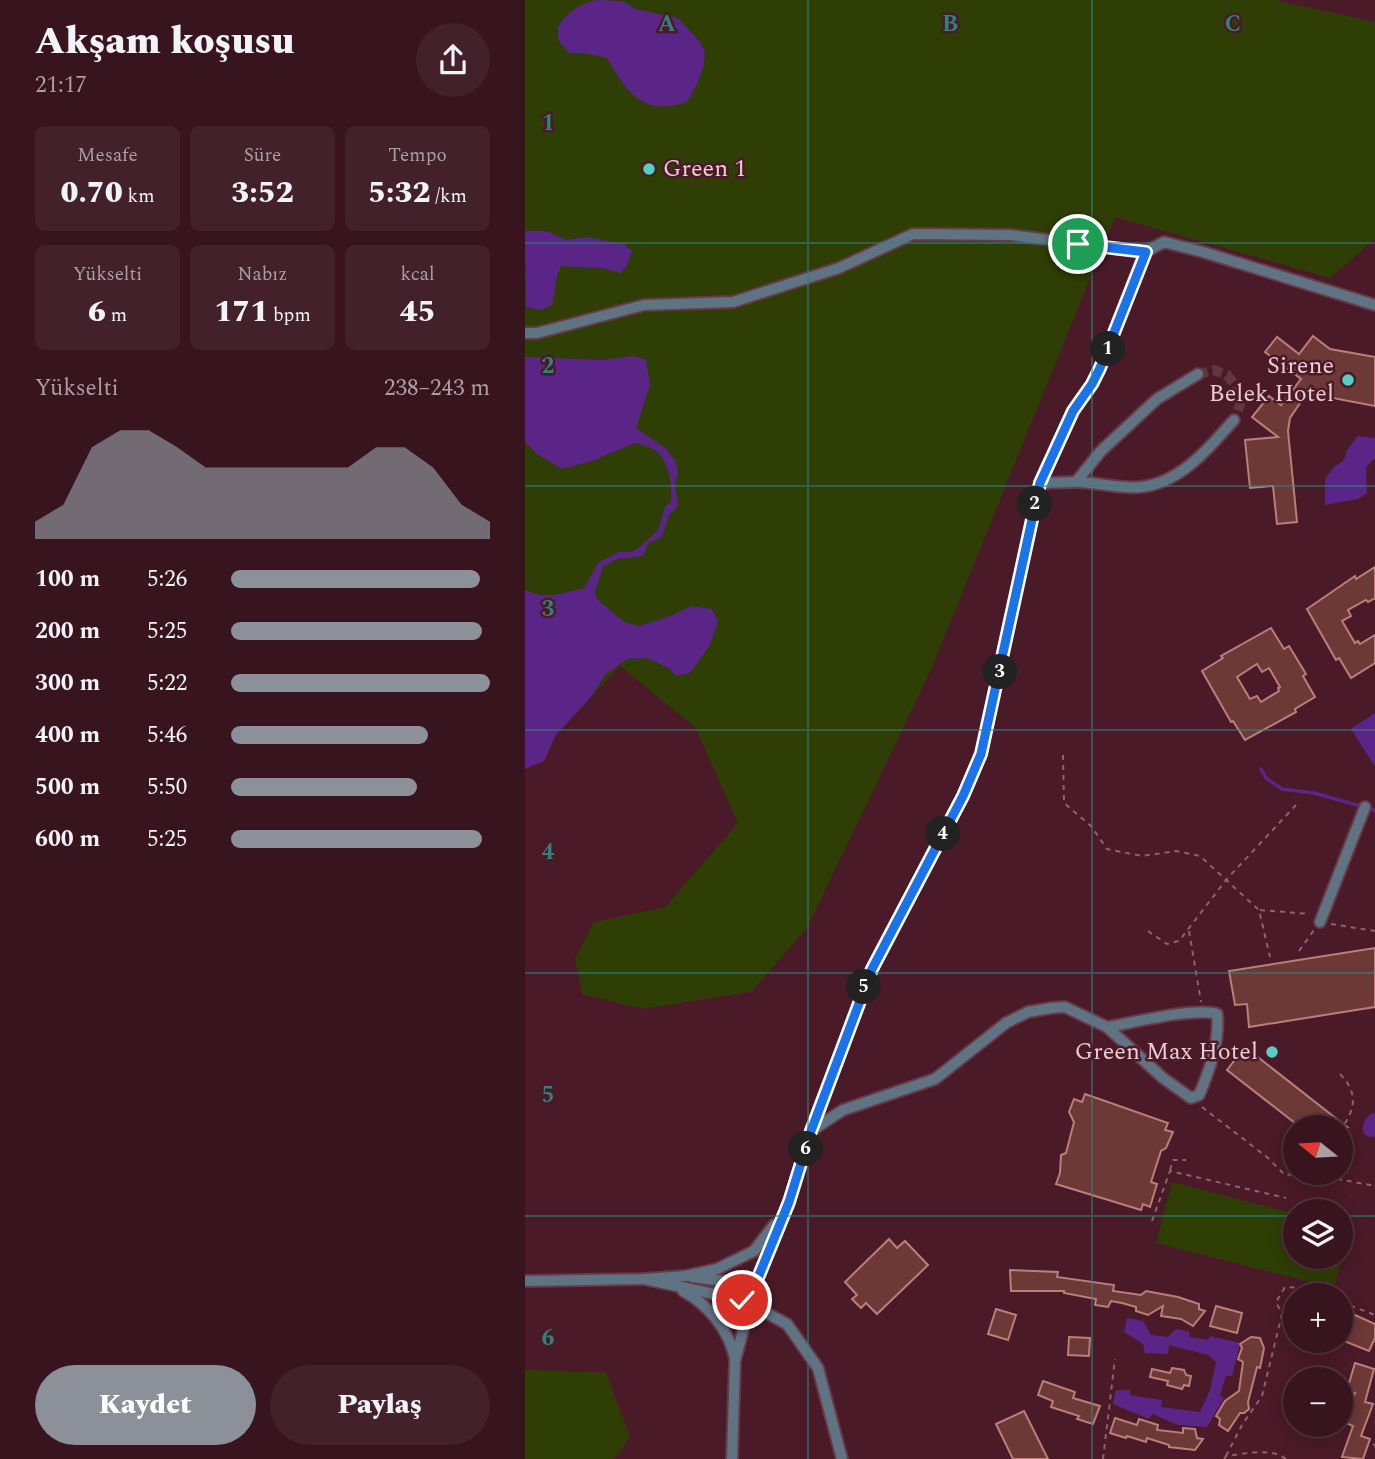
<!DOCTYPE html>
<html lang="tr">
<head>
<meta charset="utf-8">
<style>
  :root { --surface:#38141e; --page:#43212b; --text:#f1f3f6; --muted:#ab9ea4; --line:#52333c; --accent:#8c9099 }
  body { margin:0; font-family:Spectral,serif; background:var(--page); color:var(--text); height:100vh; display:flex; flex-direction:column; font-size:26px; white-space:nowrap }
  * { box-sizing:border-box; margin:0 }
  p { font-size:23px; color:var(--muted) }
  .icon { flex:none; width:38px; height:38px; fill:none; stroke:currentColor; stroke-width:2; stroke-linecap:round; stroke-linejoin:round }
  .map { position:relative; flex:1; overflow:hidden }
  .details { display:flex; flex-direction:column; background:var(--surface); width:525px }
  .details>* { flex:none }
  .needle { width:46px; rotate:288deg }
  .fabs { position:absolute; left:758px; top:1115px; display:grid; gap:14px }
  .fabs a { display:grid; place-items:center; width:70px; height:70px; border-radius:50%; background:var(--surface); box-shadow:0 4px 18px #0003,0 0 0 2px var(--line); font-size:35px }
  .pin { position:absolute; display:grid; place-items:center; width:60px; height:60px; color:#fff; margin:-30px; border:4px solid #fff; border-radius:50%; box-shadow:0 2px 7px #0007 }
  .km { position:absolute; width:35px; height:35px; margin:-18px; border-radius:50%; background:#222; color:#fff; font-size:19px; line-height:35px; text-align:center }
  .round { display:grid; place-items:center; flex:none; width:74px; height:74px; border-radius:37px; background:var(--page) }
  .head { display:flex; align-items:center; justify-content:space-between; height:119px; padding:0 35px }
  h1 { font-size:38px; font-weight:800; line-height:52px }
  .figures { display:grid; grid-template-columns:repeat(3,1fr); gap:10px; height:119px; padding:7px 35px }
  .figures div { display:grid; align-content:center; border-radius:10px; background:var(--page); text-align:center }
  .figures b { font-size:30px; font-weight:800 }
  .figures small { font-size:19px; font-weight:400 }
  .figures p { font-size:19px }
  .chart { height:196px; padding:14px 35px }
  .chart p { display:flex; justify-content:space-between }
  .chart svg { width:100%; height:126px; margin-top:7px; fill:var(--accent); opacity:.7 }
  .cta { display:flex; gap:14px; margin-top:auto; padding:14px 35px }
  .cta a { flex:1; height:80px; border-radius:42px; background:var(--accent); color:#fff; font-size:28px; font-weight:800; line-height:80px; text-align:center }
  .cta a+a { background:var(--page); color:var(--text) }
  ul { padding:0 35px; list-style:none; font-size:23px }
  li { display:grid; grid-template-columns:112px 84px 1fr; align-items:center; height:52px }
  li i { height:18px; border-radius:9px; background:var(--accent) }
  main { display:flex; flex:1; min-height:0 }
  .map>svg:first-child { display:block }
  .green { fill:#2e3e05 }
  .water { fill:#5b2588 }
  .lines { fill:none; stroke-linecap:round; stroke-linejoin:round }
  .stream { stroke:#5b2588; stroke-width:3.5 }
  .building { fill:#6d3936; stroke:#ba7f7a; stroke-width:2; fill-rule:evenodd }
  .minor-tunnel { stroke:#623542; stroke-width:10; stroke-dasharray:10 5; stroke-linecap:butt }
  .minor-casing { stroke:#673a47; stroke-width:14 }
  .path { stroke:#8c636d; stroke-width:2; stroke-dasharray:5 5; stroke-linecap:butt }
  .minor { stroke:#607383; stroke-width:10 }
  .route-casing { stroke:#fff; stroke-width:14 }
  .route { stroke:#1a73e8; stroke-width:9 }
  .grid { fill:none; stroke:#30837d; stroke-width:2; stroke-opacity:0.55 }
  .poi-dot { fill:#58cec0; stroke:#4a1a28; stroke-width:2.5 }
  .labels { text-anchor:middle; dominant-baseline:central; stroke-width:5; stroke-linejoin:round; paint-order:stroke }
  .poi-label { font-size:24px; fill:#ecccd2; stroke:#4a1a28; text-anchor:end }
  .grid-label { font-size:23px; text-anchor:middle; font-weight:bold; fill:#30837d; stroke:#4a1a28; stroke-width:5; stroke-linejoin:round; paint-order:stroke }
</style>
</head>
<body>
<main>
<section class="details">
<div class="head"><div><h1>Akşam koşusu</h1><p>21:17</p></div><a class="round"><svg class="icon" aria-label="share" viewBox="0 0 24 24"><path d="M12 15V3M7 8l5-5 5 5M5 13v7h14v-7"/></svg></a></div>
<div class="figures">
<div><p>Mesafe</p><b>0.70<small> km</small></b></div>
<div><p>Süre</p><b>3:52</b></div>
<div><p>Tempo</p><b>5:32<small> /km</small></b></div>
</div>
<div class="figures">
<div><p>Yükselti</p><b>6<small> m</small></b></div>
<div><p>Nabız</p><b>171<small> bpm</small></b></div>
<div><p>kcal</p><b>45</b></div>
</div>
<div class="chart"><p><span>Yükselti</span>238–243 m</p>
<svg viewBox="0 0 160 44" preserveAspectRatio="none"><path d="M0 44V38L10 32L20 12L30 6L40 6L50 12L60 19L70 19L80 19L90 19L100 19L110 19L120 12L130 12L140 19L150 32L160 38V44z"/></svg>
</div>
<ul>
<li><b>100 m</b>5:26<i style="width:96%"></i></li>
<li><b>200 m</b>5:25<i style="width:97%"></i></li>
<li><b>300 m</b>5:22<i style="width:100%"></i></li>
<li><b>400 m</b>5:46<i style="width:76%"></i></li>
<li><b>500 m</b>5:50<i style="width:72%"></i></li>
<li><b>600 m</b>5:25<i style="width:97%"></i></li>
</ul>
<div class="cta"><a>Kaydet</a><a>Paylaş</a></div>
</section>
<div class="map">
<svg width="850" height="1459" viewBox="0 0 850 1459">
  <rect width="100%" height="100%" fill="#4a1a28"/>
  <g class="green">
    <path d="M 0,0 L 750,0 L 850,22 L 850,239 L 805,278 L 590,217 L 406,670 L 282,928 L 226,992 L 117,1009 L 57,994 L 50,958 L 69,922 L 140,907 L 213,823 L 170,727 L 95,666 L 0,768 Z"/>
    <path d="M 647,1182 L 770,1214 L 770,1256 L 816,1256 L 816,1225 L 824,1227 L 809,1288 L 631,1243 Z"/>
    <path d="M 0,1370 L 81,1372 L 105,1437 L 89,1459 L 0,1459 Z"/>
  </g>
  <g class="water">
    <path d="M 73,0 L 98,1 L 110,9 L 153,18 L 175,42 L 180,52 L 179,65 L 172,84 L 162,102 C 118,117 102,93 82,58 L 58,53 L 44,53 L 33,40 L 33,27 C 41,13 56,2 73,0 Z"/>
    <path d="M 0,231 L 21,231 L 42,240 L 61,237 L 99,244 L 107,251 L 102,266 L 95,273 L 77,268 L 36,266 L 32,276 L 27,305 L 16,310 L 1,307 Z"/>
    <path d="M 109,356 L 121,360 L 125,385 L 111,428 L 140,448 L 150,460 L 153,472 L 150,484 L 153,506 L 144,515 L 137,537 L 123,543 L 118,556 L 92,559 L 78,567 L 70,592 L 72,599 L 99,622 L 114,626 L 143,617 L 166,606 L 187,609 L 193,621 L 185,645 L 165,673 L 151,676 L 144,668 L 121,658 L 102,659 L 80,675 L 66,697 L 31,735 L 19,761 L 0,769 L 0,590 C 19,600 40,593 59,588 L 74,562 L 93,552 L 108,552 L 127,536 L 133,530 L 140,507 L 146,502 C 148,488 144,461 132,452 C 127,447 117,445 110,443 L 67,461 L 37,469 L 12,454 L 0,442 L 0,357 L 78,360 Z"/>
    <path d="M 833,436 L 850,438 L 850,458 L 841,467 L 842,493 L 833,499 L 800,505 L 800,479 L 809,467 L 819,460 L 822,450 Z"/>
    <path d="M 850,713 L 850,764 L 849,765 L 826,729 Z"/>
    <path d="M 847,1113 L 850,1114 L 850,1137 C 832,1138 836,1121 847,1113 Z"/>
    <path d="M 602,1318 L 618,1321 L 626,1335 L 643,1337 L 651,1329 L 665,1332 L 664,1337 L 683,1340 L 685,1336 L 715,1343 L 707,1376 L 701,1376 L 695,1395 L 699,1398 L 682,1427 L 653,1425 L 627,1414 L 624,1419 L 588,1404 L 591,1390 L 605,1390 L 605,1395 L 637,1400 L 636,1407 L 675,1412 L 685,1390 L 691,1362 L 683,1355 L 644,1345 L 643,1354 L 620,1353 L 618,1344 L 599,1332 Z"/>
  </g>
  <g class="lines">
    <path class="stream" d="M 736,769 L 741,778 L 757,789 L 789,793 L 850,810"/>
  </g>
  <g class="building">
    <path d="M 788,336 L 805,349 L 850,357 L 850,406 L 782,393 L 765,418 L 763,431 L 772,522 L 752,524 L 748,486 L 725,488 L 720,440 L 753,437 L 727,417 L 744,396 L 756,405 L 776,379 L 740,352 L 752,337 L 774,354 Z"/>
    <path d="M 850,567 L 850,598 L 843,602 L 841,600 L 823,610 L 826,616 L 817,621 L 830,643 L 833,641 L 835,644 L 850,635 L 850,663 L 826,678 L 814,658 L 811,660 L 782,609 L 830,576 L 831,579 Z"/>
    <path d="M 746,628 L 759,649 L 764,646 L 781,674 L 778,676 L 790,697 L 770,709 L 771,712 L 720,740 L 708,721 L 706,722 L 677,671 L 698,658 L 696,656 ZM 732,664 L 737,672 L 744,668 L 755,687 L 753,688 L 754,691 L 736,702 L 732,696 L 725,699 L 712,677 Z"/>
    <path d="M 850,948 L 850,1007 L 724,1027 L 722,1004 L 710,1005 L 704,971 Z"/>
    <path d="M 720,1047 L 822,1127 L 775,1127 L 702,1070 Z"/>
    <path d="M 560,1094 L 643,1123 L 640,1130 L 648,1132 L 641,1148 L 636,1151 L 626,1182 L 632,1184 L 625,1207 L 618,1204 L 616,1210 L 531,1184 L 535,1173 L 536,1155 L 541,1153 L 549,1122 L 544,1112 L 549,1099 L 557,1102 Z"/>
    <path d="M 364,1239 L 372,1248 L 380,1241 L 403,1265 L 352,1314 L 341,1303 L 336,1308 L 327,1299 L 332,1295 L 320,1282 Z"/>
    <path d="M 485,1270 L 533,1272 L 532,1277 L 589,1285 L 588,1291 L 616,1295 L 621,1291 L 653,1297 L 674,1304 L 674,1309 L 680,1311 L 668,1326 L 656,1319 L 636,1316 L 638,1306 L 623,1315 L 611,1311 L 611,1307 L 597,1303 L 586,1301 L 583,1307 L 570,1305 L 571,1299 L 539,1293 L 539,1291 L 486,1291 Z"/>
    <path d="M 691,1306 L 717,1313 L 712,1333 L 685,1326 Z"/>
    <path d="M 471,1309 L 491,1315 L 483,1340 L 463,1334 Z"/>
    <path d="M 830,1315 L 850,1324 L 850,1338 L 844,1351 L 819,1341 Z"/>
    <path d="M 544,1337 L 565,1338 L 564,1356 L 543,1355 Z"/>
    <path d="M 726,1337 L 735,1338 L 739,1348 L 735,1368 L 732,1367 L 723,1402 L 724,1409 L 719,1413 L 715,1413 L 703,1431 L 694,1425 L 695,1419 L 691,1416 L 700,1401 L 714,1391 L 718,1362 L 713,1359 L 717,1348 L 715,1344 Z"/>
    <path d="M 830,1363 L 849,1369 L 840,1402 L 848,1404 L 836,1436 L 845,1439 L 838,1459 L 817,1457 L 828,1426 L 819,1422 L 830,1393 L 822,1390 Z"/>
    <path d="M 647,1368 L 659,1370 L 661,1375 L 666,1376 L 664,1386 L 659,1385 L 657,1389 L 642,1385 L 643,1381 L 625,1377 L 627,1369 L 645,1373 Z"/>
    <path d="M 518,1381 L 550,1392 L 548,1398 L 575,1406 L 568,1424 L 552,1419 L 554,1416 L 526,1407 L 528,1401 L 513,1395 Z"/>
    <path d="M 499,1411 L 523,1459 L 488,1459 L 471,1424 Z"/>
    <path d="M 590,1418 L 612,1425 L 614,1419 L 633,1425 L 632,1430 L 658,1433 L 658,1428 L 670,1429 L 672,1438 L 678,1439 L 670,1450 L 644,1447 L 644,1445 L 622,1438 L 621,1442 L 602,1436 L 601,1438 L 585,1433 Z"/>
  </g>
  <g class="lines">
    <path class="minor-tunnel" d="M 673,374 L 689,370 L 702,375 L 711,386 L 715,405 L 709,420"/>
    <g class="minor-casing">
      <g id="minor">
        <path d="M 0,333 L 12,333 L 119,305 L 208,302 L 314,268 L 388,234 L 485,235 L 620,252 L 639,242 L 678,252 L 850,305"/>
        <path d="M 673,374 L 632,399 L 576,451 L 551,482 C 568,482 583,486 600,487 C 648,492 680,452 709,420"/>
        <path d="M 515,483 L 551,482"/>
        <path d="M 795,922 L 840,807"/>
        <path d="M 286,1131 L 318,1110 L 410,1079 L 481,1023 L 503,1012 L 526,1008 L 540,1007 L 582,1027 L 638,1078 L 666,1098 L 674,1095 C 685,1070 695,1041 692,1014 C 670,1007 607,1023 582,1027"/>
        <path d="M 167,1277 L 230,1285"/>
        <path d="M 119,1279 L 217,1300 L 262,1324 L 293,1368 L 317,1459"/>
        <path d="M 0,1281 L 119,1279 L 160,1276 L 192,1269 L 229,1251 L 249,1225"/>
        <path d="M 158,1291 C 184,1305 203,1329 210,1358"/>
        <path d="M 207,1459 L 210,1361 L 230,1285 L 264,1202 L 286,1131 L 347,969 L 438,796 L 456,754 L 515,483 L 548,411 L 567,384 L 575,368 L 620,252"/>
      </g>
    </g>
    <g class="path">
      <path d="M 538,755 L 539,803 L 566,826 L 582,849 L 617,856 L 651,851 L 675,856 L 734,910 L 745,957"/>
      <path d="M 735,910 L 785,914"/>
      <path d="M 806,924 L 850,931"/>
      <path d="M 623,931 L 642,944 L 654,941 L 701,880 L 771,805"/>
      <path d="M 664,931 L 676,1002"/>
      <path d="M 774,951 L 789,930"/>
      <path d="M 815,1074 C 833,1092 831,1109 816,1129"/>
      <path d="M 677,1107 L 743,1158 L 760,1175 L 782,1173 L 850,1186"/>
      <path d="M 645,1170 L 648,1160 L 661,1160"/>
      <path d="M 627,1221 L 645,1171 L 761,1198"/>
      <path d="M 816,1302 L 850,1315"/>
      <path d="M 848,1444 L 850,1446"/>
      <path d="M 701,1456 L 717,1425 L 737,1396 L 757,1314 L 751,1302 L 760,1287 L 779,1288 L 797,1295"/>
      <path d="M 578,1459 L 590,1359"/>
      <path d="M 699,1459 L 701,1456 C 720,1454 745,1447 761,1459"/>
    </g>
    <use href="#minor" class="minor"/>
  </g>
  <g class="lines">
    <g class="route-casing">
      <path id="route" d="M 217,1300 L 226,1303 L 230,1285 L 264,1202 L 286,1131 L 347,969 L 438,796 L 456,754 L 515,483 L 548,411 L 567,384 L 575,368 L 621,252 L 553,244"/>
    </g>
    <use href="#route" class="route"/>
  </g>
  <path class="grid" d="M 283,0 L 283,1459M 567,0 L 567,1459M 0,243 L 850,243M 0,486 L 850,486M 0,730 L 850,730M 0,973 L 850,973M 0,1216 L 770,1216M 816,1216 L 850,1216"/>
  <g class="poi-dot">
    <circle cx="124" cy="169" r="7"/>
    <circle cx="823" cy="380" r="7"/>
    <circle cx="747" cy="1052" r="7"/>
  </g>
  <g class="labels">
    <g class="poi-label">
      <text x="138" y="169" text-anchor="start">Green 1</text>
      <text x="809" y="366">Sirene<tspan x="809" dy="28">Belek Hotel</tspan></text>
      <text x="733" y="1052">Green Max Hotel</text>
    </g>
  </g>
  <g class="grid-label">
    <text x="142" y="31">A</text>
    <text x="425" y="31">B</text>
    <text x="708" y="31">C</text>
    <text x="23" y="130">1</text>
    <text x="23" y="373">2</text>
    <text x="23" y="616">3</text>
    <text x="23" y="859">4</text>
    <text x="23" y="1102">5</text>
    <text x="23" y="1345">6</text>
  </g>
</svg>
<div class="fabs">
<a><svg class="needle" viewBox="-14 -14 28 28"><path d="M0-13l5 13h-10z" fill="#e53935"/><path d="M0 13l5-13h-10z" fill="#ab9ea4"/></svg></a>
<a><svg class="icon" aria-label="layers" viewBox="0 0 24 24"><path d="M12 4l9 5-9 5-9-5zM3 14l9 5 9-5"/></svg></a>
<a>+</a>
<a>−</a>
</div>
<div class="pin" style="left:553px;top:244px;background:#1e9e55"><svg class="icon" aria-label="arrive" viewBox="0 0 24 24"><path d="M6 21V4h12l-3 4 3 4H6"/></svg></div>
<div class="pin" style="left:217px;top:1300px;background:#d93025"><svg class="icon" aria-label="check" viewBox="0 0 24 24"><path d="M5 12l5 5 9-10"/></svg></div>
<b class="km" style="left:583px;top:349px">1</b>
<b class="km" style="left:510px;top:504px">2</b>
<b class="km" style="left:475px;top:672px">3</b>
<b class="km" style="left:418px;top:834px">4</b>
<b class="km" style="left:339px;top:987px">5</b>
<b class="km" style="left:281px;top:1149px">6</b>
</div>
</main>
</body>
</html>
